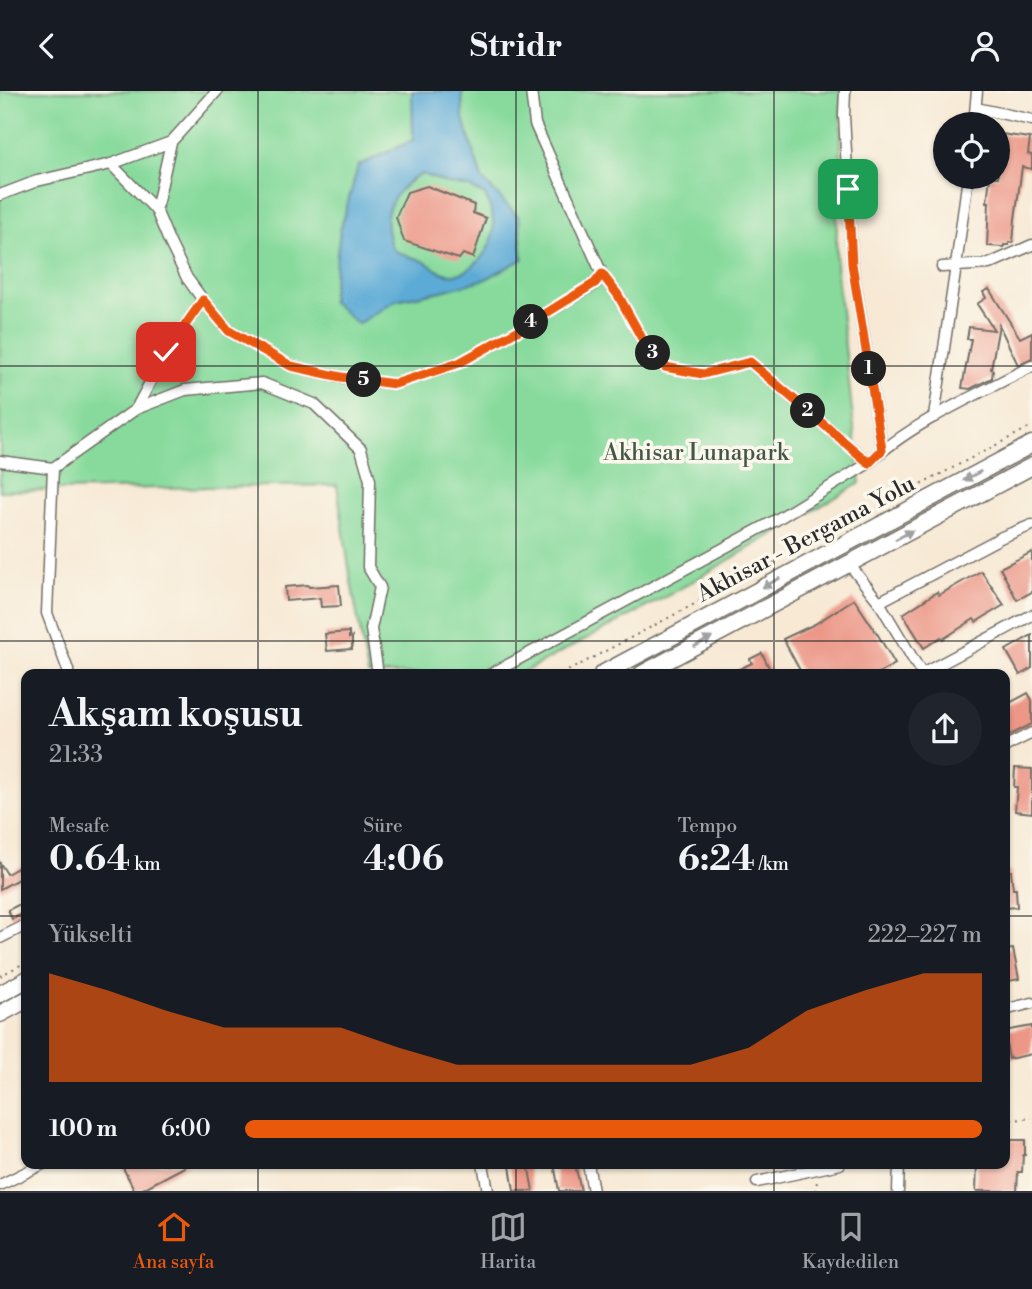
<!DOCTYPE html>
<html lang="tr">
<head>
<meta charset="utf-8">
<style>
  :root { --surface:#171b24; --page:#20242c; --text:#f1f3f6; --muted:#9ea1a6; --line:#363941; --accent:#ea580c }
  body { margin:0; font-family:"Libre Bodoni",serif; background:var(--page); color:var(--text); height:100vh; display:flex; flex-direction:column; font-size:26px; white-space:nowrap }
  * { box-sizing:border-box; margin:0 }
  p { font-size:23px; color:var(--muted) }
  .icon { flex:none; width:38px; height:38px; fill:none; stroke:currentColor; stroke-width:2; stroke-linecap:round; stroke-linejoin:round }
  .map { position:relative; flex:1; overflow:hidden }
  .sheet { position:absolute; left:21px; top:578px; width:989px; height:500px; display:flex; flex-direction:column; background:var(--surface); border-radius:14px; box-shadow:0 2px 5px #0004 }
  .sheet>* { flex:none }
  .controls { position:absolute; left:933px; top:21px; display:grid; gap:14px }
  .controls a { display:grid; place-items:center; width:77px; height:77px; border-radius:50%; background:var(--surface); box-shadow:0 2px 5px #0004; font-size:35px }
  .pin { position:absolute; display:grid; place-items:center; width:60px; height:60px; color:#fff; margin:-30px; border-radius:14px; box-shadow:0 4px 10px #0006 }
  .km { position:absolute; width:35px; height:35px; margin:-18px; border-radius:50%; background:#222; color:#fff; font-size:19px; line-height:35px; text-align:center }
  .round { display:grid; place-items:center; flex:none; width:74px; height:74px; border-radius:37px; background:var(--page) }
  .headline { display:flex; align-items:center; justify-content:space-between; height:119px; padding:0 28px }
  h1 { font-size:38px; font-weight:800; line-height:52px }
  .stats { display:grid; grid-template-columns:repeat(3,1fr); gap:10px; height:119px; padding:7px 28px }
  .stats div { display:grid; align-content:center }
  .stats b { font-size:35px; font-weight:800 }
  .stats small { font-size:19px; font-weight:400 }
  .stats p { font-size:19px }
  .chart { height:196px; padding:14px 28px }
  .chart p { display:flex; justify-content:space-between }
  .chart svg { width:100%; height:126px; margin-top:7px; fill:var(--accent); opacity:.7 }
  ul { padding:0 28px; list-style:none; font-size:23px }
  li { display:grid; grid-template-columns:112px 84px 1fr; align-items:center; height:52px }
  li i { height:18px; border-radius:9px; background:var(--accent) }
  header { display:flex; justify-content:space-between; align-items:center; height:91px; padding:0 28px; background:var(--surface); font-size:32px; font-weight:800 }
  .tab-bar { display:flex; justify-content:space-around; align-items:center; height:98px; border-top:2px solid var(--line); background:var(--surface); font-size:19px; color:var(--muted) }
  .tab-bar a { display:grid; justify-items:center; gap:4px }
  .tab-bar .on { color:var(--accent) }
  .map>svg:first-child { display:block }
  .green { fill:#87da9c; stroke:#598264; stroke-width:2 }
  .water { fill:#5caad6; stroke:#446a80; stroke-width:2; fill-rule:evenodd }
  .building { fill:#ec9787 }
  .lines { fill:none; stroke-linecap:round; stroke-linejoin:round }
  .minor-casing { stroke:#726e66; stroke-width:13 }
  .primary-casing { stroke:#726e66; stroke-width:19 }
  .path { stroke:#726e66; stroke-width:2; stroke-dasharray:2 5; stroke-linecap:butt }
  .minor { stroke:#fff; stroke-width:10 }
  .primary { stroke:#fff; stroke-width:16 }
  .oneway { fill:#a0a0a0 }
  .route-casing { stroke:#fff; stroke-width:14 }
  .route { stroke:#ea580c; stroke-width:9 }
  .grid { fill:none; stroke:#2b2b2b; stroke-width:2; stroke-opacity:0.55 }
  .labels { text-anchor:middle; dominant-baseline:central; stroke-width:7; stroke-linejoin:round; paint-order:stroke }
  .park-label { font-size:23px; fill:#425747; stroke:#fbf7ec }
  .street-label { font-size:23px; fill:#2b2b2b; stroke:#fbf7ec }
</style>
</head>
<body>
<header><svg class="icon" aria-label="back" viewBox="0 0 24 24"><path d="M15 5l-7 7 7 7"/></svg>Stridr<svg class="icon" aria-label="person" viewBox="0 0 24 24"><circle cx="12" cy="8" r="4"/><path d="M4 21q1-7 8-7t8 7"/></svg></header>
<div class="map">
<svg width="1032" height="1100" viewBox="0 0 1032 1100">
  <rect width="100%" height="100%" fill="#fbf7ec"/>
  <filter id="ink" filterUnits="userSpaceOnUse"><feTurbulence type="fractalNoise" baseFrequency=".0143" numOctaves="2"/><feDisplacementMap in="SourceGraphic" scale="14" xChannelSelector="R" yChannelSelector="G"/><feConvolveMatrix kernelMatrix="1 2 1 2 8 2 1 2 1" color-interpolation-filters="sRGB"/></filter>
  <filter id="wash" filterUnits="userSpaceOnUse"><feTurbulence type="fractalNoise" baseFrequency=".00686" numOctaves="4" result="noise"/><feDisplacementMap in="SourceGraphic" scale="28" xChannelSelector="R" yChannelSelector="G"/><feGaussianBlur stdDeviation="1.57" result="paint"/><feColorMatrix in="noise" values="0 0 0 0 0 0 0 0 0 0 0 0 0 0 0 0 0 1.4 0 .05"/><feComposite in="paint" operator="in"/></filter>
  <g filter="url(#wash)">
    <rect width="100%" height="100%" fill="#f7e9d4"/>
    <path class="green" d="M 0,0 L 841,0 L 841,63 L 838,85 L 836,174 L 860,392 L 671,503 L 520,583 L 368,583 L 350,485 L 337,394 L 0,400 Z"/>
    <path class="water" d="M 412,0 L 462,0 L 463,27 L 482,88 L 519,126 L 523,168 L 486,188 L 442,200 L 396,209 L 358,233 L 331,210 L 340,140 L 358,75 L 413,49 ZM 422,83 L 448,93 L 469,96 L 485,104 C 494,123 498,142 486,160 C 474,178 458,190 437,179 C 432,176 428,172 423,170 C 413,165 402,166 393,158 C 390,154 389,148 388,143 C 381,116 400,94 422,83 Z"/>
    <g id="blocks">
      <g class="building">
        <path d="M 1001,43 L 1030,47 L 1028,63 L 1032,64 L 1032,78 L 1022,76 L 1015,128 L 1013,152 L 1009,151 L 1009,154 L 1004,154 L 1004,156 L 987,155 L 989,111 L 987,111 L 990,86 L 998,86 L 998,58 Z"/>
        <path d="M 427,95 L 474,114 L 473,122 L 486,127 L 473,167 L 463,163 L 459,168 L 404,150 L 396,126 L 407,101 Z"/>
        <path d="M 989,198 L 1020,247 L 1032,241 L 1032,267 L 1018,274 L 999,234 L 991,278 L 993,279 L 992,287 L 970,298 L 962,297 L 971,248 L 967,248 L 969,236 L 994,239 L 977,213 L 986,207 L 983,201 Z"/>
        <path d="M 1032,461 L 1032,501 L 1017,509 L 1000,477 Z"/>
        <path d="M 981,480 L 1004,514 L 976,531 L 974,528 L 943,548 L 941,546 L 924,557 L 903,523 L 937,501 L 939,504 Z"/>
        <path d="M 308,494 L 309,496 L 339,494 L 341,515 L 321,516 L 320,507 L 286,510 L 285,496 Z"/>
        <path d="M 854,508 L 878,544 L 895,573 L 877,583 L 802,583 L 783,548 L 815,533 Z"/>
        <path d="M 349,541 L 349,547 L 352,546 L 352,558 L 327,560 L 325,543 Z"/>
        <path d="M 1032,544 L 1032,577 L 1020,584 L 1006,559 Z"/>
        <path d="M 762,562 L 772,583 L 729,583 L 752,572 L 750,568 Z"/>
        <path d="M 1028,602 L 1032,609 L 1032,633 L 1004,647 L 1004,615 Z"/>
        <path d="M 1015,677 L 1032,678 L 1032,722 L 1015,720 L 1017,696 L 1014,696 Z"/>
        <path d="M 0,772 L 7,783 L 26,772 L 26,784 L 0,798 Z"/>
        <path d="M 1004,780 L 1011,780 L 1013,798 L 1016,798 L 1017,816 L 1004,817 Z"/>
        <path d="M 26,810 L 26,821 L 12,828 L 8,819 Z"/>
        <path d="M 1013,858 L 1019,888 L 1004,891 L 1004,859 Z"/>
        <path d="M 1032,935 L 1032,963 L 1009,968 L 1004,940 Z"/>
        <path d="M 1011,1049 L 1025,1049 L 1025,1064 L 1023,1064 L 1022,1081 L 1018,1081 L 1017,1100 L 976,1100 L 977,1073 L 1004,1073 L 1004,1050 L 1011,1051 Z"/>
        <path d="M 121,1073 L 190,1073 L 139,1100 L 135,1100 Z"/>
        <path d="M 528,1073 L 533,1100 L 514,1100 L 510,1075 Z"/>
        <path d="M 554,1073 L 575,1073 L 581,1100 L 559,1100 Z"/>
      </g>
    </g>
  </g>
  <g filter="url(#ink)">
    <use href="#blocks" fill-opacity="0" stroke="#726e66" stroke-width="2"/>
    <g class="lines">
      <g class="minor-casing">
        <g id="minor">
          <path d="M 531,0 L 535,33 L 602,183 L 618,204 L 645,253 L 665,276 L 703,283 L 750,271 L 869,372 C 910,332 981,302 1032,275"/>
          <path d="M 845,0 L 844,24 L 852,172 L 882,359"/>
          <path d="M 976,17 L 1032,29"/>
          <path d="M 974,33 L 977,0"/>
          <path d="M 171,51 L 156,119 L 169,150 L 187,187 L 203,209 L 229,240 L 291,275 L 341,286 L 395,293 L 459,272 L 519,239 L 595,193 L 602,183"/>
          <path d="M 111,73 L 156,119"/>
          <path d="M 0,104 L 37,90 L 111,73 L 171,51 L 217,0"/>
          <path d="M 942,176 L 989,173 L 1032,154"/>
          <path d="M 136,318 L 166,261 L 203,209"/>
          <path d="M 934,326 L 956,175 L 968,86"/>
          <path d="M 0,370 L 53,377 L 136,318 L 185,299 L 262,292 L 314,313 L 361,358 L 370,389 L 368,476 L 380,496 L 371,538 L 378,583"/>
          <path d="M 53,377 L 47,522 L 68,579 L 68,583"/>
          <path d="M 849,473 L 879,511 L 922,583"/>
          <path d="M 879,511 L 1002,446 L 1032,434"/>
          <path d="M 491,583 L 776,429 L 869,372"/>
          <path d="M 922,583 L 1032,524"/>
          <path d="M 1004,656 L 1032,642"/>
          <path d="M 0,847 L 26,834"/>
          <path d="M 1004,919 L 1032,912"/>
          <path d="M 483,1073 L 488,1100"/>
          <path d="M 588,1073 L 593,1100"/>
          <path d="M 757,1091 L 840,1073"/>
          <path d="M 0,1094 L 43,1073"/>
          <path d="M 898,1100 L 899,1073"/>
        </g>
      </g>
      <g class="primary-casing">
        <g id="primary">
          <path d="M 602,583 L 1032,353"/>
          <path d="M 642,583 L 1032,375"/>
          <path d="M 0,903 L 26,889"/>
          <path d="M 0,923 L 26,909"/>
        </g>
      </g>
      <g class="path">
        <path d="M 562,583 L 1032,335"/>
        <path d="M 0,885 L 26,871"/>
        <path d="M 1004,1030 L 1032,1027"/>
        <path d="M 816,1100 L 817,1089"/>
      </g>
      <use href="#minor" class="minor"/>
      <use href="#primary" class="primary"/>
    </g>
    <defs><path id="oneway-solid" d="M-6-.8H1V-3.2L6.5 0L1 3.2V.8H-6Z" transform="scale(1.75)"/></defs>
    <g class="oneway">
      <use href="#oneway-solid" transform="translate(972 385) rotate(152)"/>
      <use href="#oneway-solid" transform="translate(904 444) rotate(-28)"/>
      <use href="#oneway-solid" transform="translate(771 492) rotate(152)"/>
      <use href="#oneway-solid" transform="translate(703 551) rotate(-28)"/>
    </g>
  </g>
  <g class="lines" filter="url(#ink)">
    <g class="route-casing">
      <path id="route" d="M 166,261 L 203,209 L 229,240 L 291,275 L 341,286 L 395,293 L 459,272 L 519,239 L 595,192 L 602,183 L 618,204 L 645,253 L 665,276 L 703,283 L 750,271 L 869,372 L 882,359 L 852,173 L 848,98"/>
    </g>
    <use href="#route" class="route"/>
  </g>
  <path class="grid" d="M 258,0 L 258,583M 516,0 L 516,583M 774,0 L 774,583M 0,275 L 1032,275M 0,550 L 1032,550M 0,825 L 26,825M 1004,825 L 1032,825M 258,1073 L 258,1100M 516,1073 L 516,1100M 774,1073 L 774,1100"/>
  <g class="labels">
    <g class="park-label">
      <text x="696" y="362">Akhisar Lunapark</text>
    </g>
    <g class="street-label">
      <text transform="translate(806 448) rotate(-28)">Akhisar - Bergama Yolu</text>
    </g>
  </g>
</svg>
<div class="controls">
<a><svg class="icon" aria-label="locate" viewBox="0 0 24 24"><circle cx="12" cy="12" r="6"/><path d="M12 2v4M12 18v4M2 12h4M18 12h4"/></svg></a>
</div>
<div class="pin" style="left:848px;top:98px;background:#1e9e55"><svg class="icon" aria-label="arrive" viewBox="0 0 24 24"><path d="M6 21V4h12l-3 4 3 4H6"/></svg></div>
<div class="pin" style="left:166px;top:261px;background:#d93025"><svg class="icon" aria-label="check" viewBox="0 0 24 24"><path d="M5 12l5 5 9-10"/></svg></div>
<b class="km" style="left:869px;top:278px">1</b>
<b class="km" style="left:808px;top:320px">2</b>
<b class="km" style="left:653px;top:262px">3</b>
<b class="km" style="left:531px;top:231px">4</b>
<b class="km" style="left:364px;top:289px">5</b>
<section class="sheet">
<div class="headline"><div><h1>Akşam koşusu</h1><p>21:33</p></div><a class="round"><svg class="icon" aria-label="share" viewBox="0 0 24 24"><path d="M12 15V3M7 8l5-5 5 5M5 13v7h14v-7"/></svg></a></div>
<div class="stats">
<div><p>Mesafe</p><b>0.64<small> km</small></b></div>
<div><p>Süre</p><b>4:06</b></div>
<div><p>Tempo</p><b>6:24<small> /km</small></b></div>
</div>
<div class="chart"><p><span>Yükselti</span>222–227 m</p>
<svg viewBox="0 0 160 44" preserveAspectRatio="none"><path d="M0 44V6L10 12L20 19L30 25L40 25L50 25L60 32L70 38L80 38L90 38L100 38L110 38L120 32L130 19L140 12L150 6L160 6V44z"/></svg>
</div>
<ul>
<li><b>100 m</b>6:00<i style="width:100%"></i></li>
</ul>
</section>
</div>
<nav class="tab-bar">
<a class="on"><svg class="icon" aria-label="home" viewBox="0 0 24 24"><path d="M3 11l9-7 9 7M6 9v11h12V9"/></svg>Ana sayfa</a>
<a><svg class="icon" aria-label="map" viewBox="0 0 24 24"><path d="M3 6l6-2 6 2 6-2v14l-6 2-6-2-6 2zM9 4v14M15 6v14"/></svg>Harita</a>
<a><svg class="icon" aria-label="saved" viewBox="0 0 24 24"><path d="M7 4h10v16l-5-4-5 4z"/></svg>Kaydedilen</a>
</nav>
</body>
</html>
